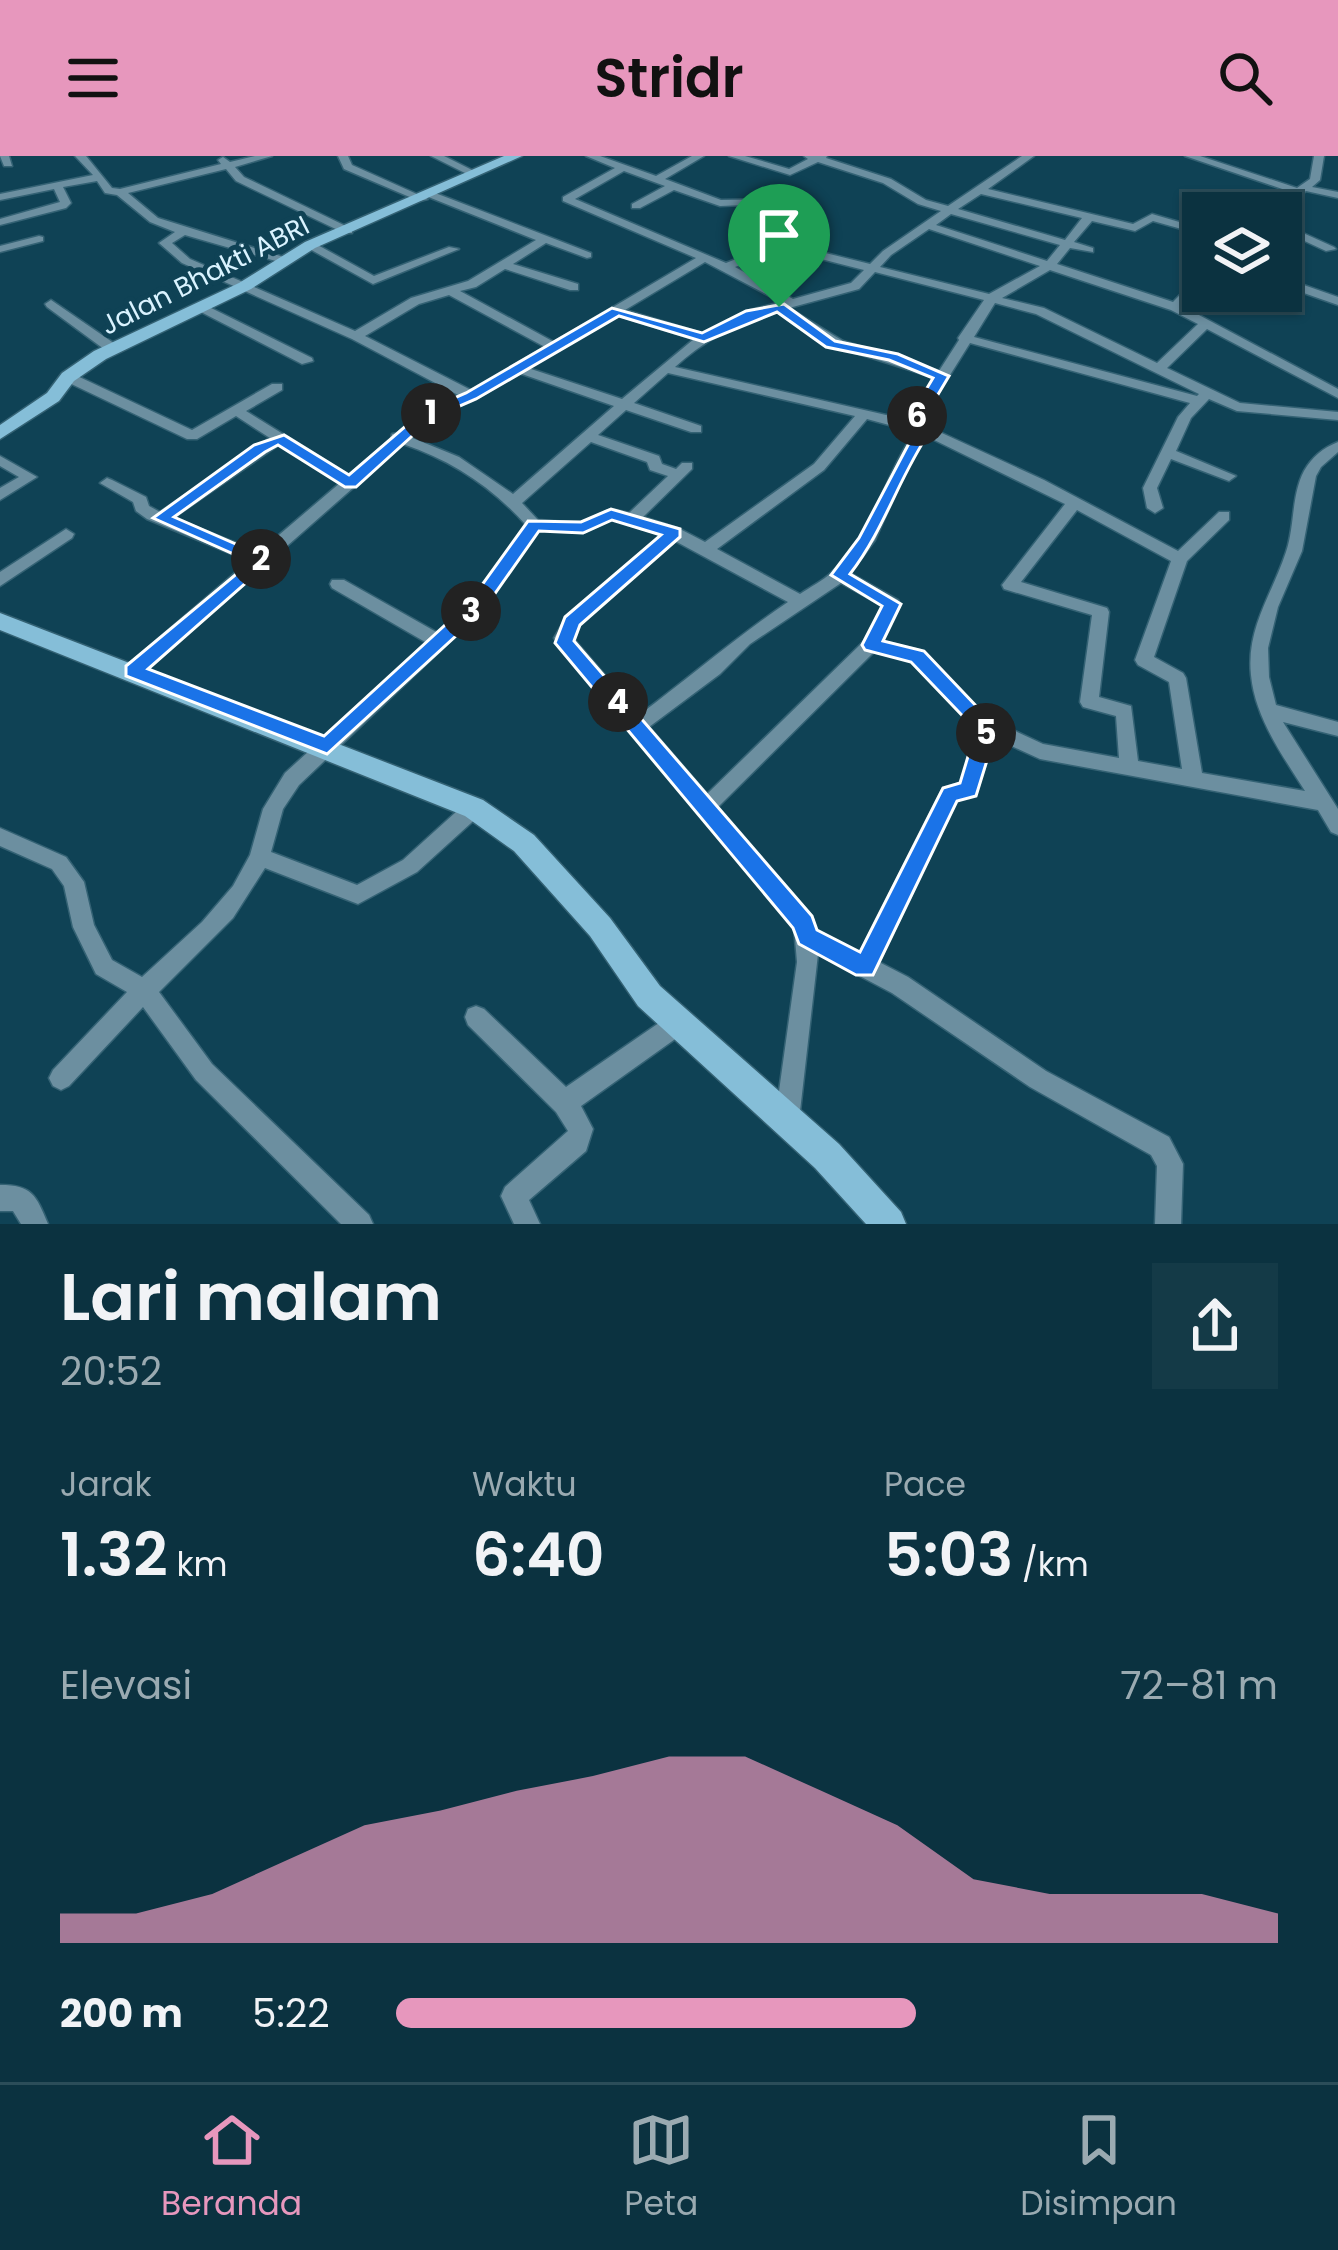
<!DOCTYPE html>
<html lang="id">
<head>
<meta charset="utf-8">
<style>
  :root { --surface:#0b3240; --page:#143a47; --text:#f1f3f6; --muted:#9aaab1; --line:#2b4d59; --accent:#e797bd }
  body { margin:0; font-family:Poppins,sans-serif; background:var(--page); color:var(--text); height:100vh; display:flex; flex-direction:column; font-size:45px; white-space:nowrap }
  * { box-sizing:border-box; margin:0 }
  p { font-size:39px; color:var(--muted) }
  .icon { flex:none; width:66px; height:66px; fill:none; stroke:currentColor; stroke-width:2; stroke-linecap:round; stroke-linejoin:round }
  .map { position:relative; height:1068px; overflow:hidden }
  .panel { display:flex; flex-direction:column; background:var(--surface); flex:1 }
  .panel>* { flex:none }
  .tools { position:absolute; left:1182px; top:36px; display:grid; gap:24px }
  .tools a { display:grid; place-items:center; width:120px; height:120px; border-radius:0px; background:var(--surface); box-shadow:0 3px 9px #0004,0 0 0 3px var(--line); font-size:60px }
  .pin { position:absolute; display:grid; place-items:center; width:102px; height:102px; color:#fff; margin:-123px -51px; border-radius:50% 50% 50% 0; rotate:-45deg; box-shadow:0 0 12px #0007 }
  .pin .icon { rotate:45deg }
  .km { position:absolute; width:60px; height:60px; margin:-30px; border-radius:50%; background:#222; color:#fff; font-size:33px; line-height:60px; text-align:center }
  .round { display:grid; place-items:center; flex:none; width:126px; height:126px; border-radius:0px; background:var(--page) }
  .head { display:flex; align-items:center; justify-content:space-between; height:204px; padding:0 60px }
  h1 { font-size:66px; font-weight:600; line-height:90px }
  .stats { display:grid; grid-template-columns:repeat(3,1fr); gap:18px; height:204px; padding:12px 60px }
  .stats div { display:grid; align-content:center }
  .stats b { font-size:60px; font-weight:600 }
  .stats small { font-size:33px; font-weight:400 }
  .stats p { font-size:33px }
  .chart { height:336px; padding:24px 60px }
  .chart p { display:flex; justify-content:space-between }
  .chart svg { width:100%; height:216px; margin-top:12px; fill:var(--accent); opacity:.7 }
  ul { padding:0 60px; list-style:none; font-size:39px }
  li { display:grid; grid-template-columns:192px 144px 1fr; align-items:center; height:90px }
  li i { height:30px; border-radius:15px; background:var(--accent) }
  header { display:flex; justify-content:space-between; align-items:center; height:156px; padding:0 60px; background:var(--accent); color:#111; font-size:54px; font-weight:600 }
  .tabs { display:flex; justify-content:space-around; align-items:center; height:168px; border-top:3px solid var(--line); background:var(--surface); font-size:33px; color:var(--muted) }
  .tabs a { display:grid; justify-items:center; gap:6px }
  .tabs .selected { color:var(--accent) }
  .map>svg:first-child { display:block }
  .lines { fill:none; stroke-linecap:round; stroke-linejoin:round }
  .street-casing { stroke:#346274; stroke-width:3 }
  .secondary-casing { stroke:#346274; stroke-width:3 }
  .street { fill:#6c8fa0; fill-rule:evenodd }
  .secondary { fill:#85bed8; fill-rule:evenodd }
  .route { fill:#1a73e8; stroke:#fff; stroke-width:3; fill-rule:evenodd }
  .labels { text-anchor:middle; dominant-baseline:central; stroke-width:10; stroke-linejoin:round; paint-order:stroke }
  .far-street-label { font-size:27px; fill:#daf3ff; stroke:#0f4255 }
</style>
</head>
<body>
<header><svg class="icon" aria-label="menu" viewBox="0 0 24 24"><path d="M4 6h16M4 12h16M4 18h16"/></svg>Stridr<svg class="icon" aria-label="search" viewBox="0 0 24 24"><circle cx="10" cy="10" r="6"/><path d="M15 15l6 6"/></svg></header>
<div class="map">
<svg width="1338" height="1068" viewBox="0 0 1338 1068">
  <rect width="100%" height="100%" fill="#0f4255"/>
  <g class="lines">
    <g class="street-casing">
      <g id="street">
        <path d="M 0,0 L 9,0 L 12,10 L 4,10 Z"/>
        <path d="M 75,0 L 86,0 L 112,32 L 120,33 L 221,8 L 218,4 L 223,1 L 230,6 L 255,0 L 272,0 L 235,11 L 244,21 L 352,73 L 352,77 L 344,77 L 236,25 L 226,13 L 128,37 L 158,62 L 290,103 L 292,105 L 286,108 L 185,79 L 172,87 L 190,103 L 355,175 L 411,142 L 468,125 L 536,84 L 426,40 L 425,38 L 430,35 L 591,97 L 591,101 L 587,102 L 546,87 L 513,108 L 578,128 L 578,134 L 570,134 L 505,113 L 476,131 L 460,135 L 554,186 L 696,102 L 563,45 L 563,41 L 615,12 L 586,0 L 600,0 L 656,20 L 692,0 L 704,0 L 665,23 L 721,44 L 773,43 L 813,67 L 789,88 L 870,108 L 883,95 L 941,55 L 918,48 L 883,27 L 818,6 L 790,19 L 729,0 L 745,0 L 789,13 L 808,3 L 804,0 L 827,0 L 826,2 L 891,23 L 926,44 L 948,50 L 1022,0 L 1034,0 L 988,33 L 1133,68 L 1152,58 L 1203,73 L 1203,79 L 1153,65 L 1135,75 L 1092,65 L 1074,86 L 1093,92 L 1093,96 L 1070,92 L 1057,108 L 1173,146 L 1203,115 L 1203,126 L 1182,150 L 1338,233 L 1338,242 L 1207,173 L 1167,212 L 1240,247 L 1338,256 L 1338,264 L 1237,255 L 1209,243 L 1191,262 L 1176,295 L 1236,320 L 1229,325 L 1171,303 L 1157,332 L 1163,352 L 1155,357 L 1147,352 L 1143,332 L 1178,261 L 1190,247 L 970,187 L 920,267 L 1044,324 L 1178,395 L 1219,356 L 1229,356 L 1229,364 L 1187,405 L 1154,501 L 1183,517 L 1186,522 L 1202,617 L 1305,635 C 1283,600 1255,562 1251,519 C 1246,472 1272,439 1286,396 C 1295,370 1291,340 1304,315 C 1312,301 1323,292 1338,286 L 1338,296 L 1321,311 L 1316,320 L 1302,395 L 1278,451 L 1268,492 L 1269,521 L 1276,549 L 1338,566 L 1338,580 L 1283,566 L 1338,653 L 1338,679 L 1331,676 L 1318,654 L 1040,603 L 994,582 L 976,639 L 957,644 L 879,806 L 908,821 L 1046,915 L 1169,981 L 1183,1008 L 1181,1068 L 1155,1068 L 1157,1010 L 1151,999 L 1030,931 L 892,837 L 818,798 L 799,964 L 796,973 L 787,976 L 778,973 L 775,964 L 797,806 L 794,771 L 554,482 L 566,462 L 661,379 L 613,363 L 583,377 L 538,374 L 482,455 L 299,629 L 283,653 L 271,696 L 357,729 L 403,704 L 467,646 L 474,644 L 481,646 L 484,652 L 481,658 L 417,716 L 358,748 L 265,712 L 233,762 L 159,836 L 212,908 L 369,1059 L 373,1068 L 341,1068 L 196,924 L 143,851 L 69,930 L 61,934 L 53,930 L 49,922 L 53,914 L 127,836 L 96,818 L 73,771 L 64,730 L 52,713 L 0,690 L 0,672 L 66,701 L 84,726 L 94,769 L 112,804 L 142,821 L 202,766 L 233,730 L 250,699 L 263,653 L 285,617 L 427,487 L 332,432 L 330,428 L 332,424 L 344,424 L 438,477 L 470,447 L 526,369 C 492,331 451,304 403,288 L 139,520 L 127,520 L 124,515 L 127,510 L 249,405 L 147,363 L 136,355 L 133,346 L 100,327 L 107,322 L 112,324 L 146,341 L 149,350 L 160,356 L 270,282 L 236,260 L 197,283 L 187,283 L 63,224 L 63,218 L 73,218 L 192,274 L 272,228 L 282,228 L 282,234 L 246,255 L 349,319 L 391,283 L 392,278 L 398,277 L 422,256 L 460,240 L 352,183 L 182,107 L 159,87 L 175,76 L 150,66 L 117,39 L 105,37 L 97,25 L 63,31 L 71,47 L 66,52 L 0,69 L 0,63 L 60,46 L 54,33 L 0,44 L 0,38 L 93,19 ZM 624,15 L 665,30 L 632,48 L 632,52 L 640,52 L 674,34 L 720,50 L 767,48 L 801,67 L 777,87 L 726,107 L 575,43 ZM 981,38 L 1082,62 L 1065,84 L 958,53 ZM 951,58 L 1060,89 L 1047,105 L 936,69 ZM 929,73 L 1040,110 L 989,138 L 880,111 L 891,99 ZM 782,93 L 864,114 L 851,127 L 793,143 L 735,111 ZM 705,106 L 781,146 L 747,155 L 704,178 L 625,154 ZM 1050,114 L 1171,154 L 1198,168 L 1157,207 L 1044,152 L 1002,142 ZM 875,116 L 984,144 L 958,182 L 959,184 L 939,215 L 843,185 L 789,152 L 859,133 ZM 449,139 L 545,191 L 471,234 L 365,180 L 419,148 ZM 995,147 L 1036,158 L 1199,238 L 1197,240 L 974,181 ZM 777,155 L 834,190 L 935,222 L 908,264 L 675,211 C 703,185 740,165 777,155 ZM 617,159 L 694,183 L 622,243 L 528,212 ZM 519,217 L 614,250 L 513,338 L 459,301 L 410,281 L 432,262 L 476,243 ZM 668,217 L 855,260 L 814,308 L 705,386 L 680,373 L 643,361 L 692,313 L 692,307 L 682,307 L 676,313 L 662,308 L 659,300 L 598,279 L 626,254 L 691,276 L 701,276 L 701,270 L 634,247 ZM 867,263 L 915,276 C 884,319 873,382 832,416 C 823,425 810,431 800,438 L 717,393 L 824,314 ZM 926,280 L 1065,348 L 1002,429 L 1004,433 L 1092,459 L 1080,546 L 1083,551 L 1116,560 L 1119,602 L 1043,588 L 985,561 L 923,495 L 882,485 L 900,448 L 898,444 L 850,417 L 875,384 L 912,300 ZM 591,286 L 647,306 L 650,314 L 668,320 L 629,357 L 611,353 L 581,367 L 538,364 L 522,347 ZM 280,288 L 340,327 L 259,396 L 173,362 ZM 1077,354 L 1171,405 L 1135,504 L 1138,509 L 1169,526 L 1182,613 L 1138,605 L 1131,550 L 1099,541 L 1109,456 L 1107,452 L 1021,426 ZM 675,385 L 788,446 C 736,481 689,522 639,559 L 572,481 L 578,470 ZM 841,427 L 883,450 L 864,485 L 707,638 L 649,571 L 720,518 L 750,488 ZM 874,496 L 911,505 L 977,574 L 961,627 L 943,632 L 860,797 L 816,774 L 812,760 L 718,651 Z"/>
        <path d="M 338,0 L 348,0 L 352,9 L 428,43 L 419,45 L 344,13 Z"/>
        <path d="M 431,0 L 444,0 L 480,18 L 471,20 Z"/>
        <path d="M 1185,0 L 1200,0 L 1297,32 L 1310,23 L 1314,0 L 1324,0 L 1320,24 L 1312,31 L 1338,36 L 1338,42 L 1306,35 L 1276,57 L 1264,57 L 1291,36 Z"/>
        <path d="M 1281,67 L 1334,91 L 1336,93 L 1326,95 L 1281,74 Z"/>
        <path d="M 39,80 L 43,81 L 43,85 L 0,96 L 0,90 Z"/>
        <path d="M 306,87 L 314,87 L 374,120 L 449,91 L 459,93 L 373,128 L 306,91 Z"/>
        <path d="M 1281,121 L 1338,141 L 1338,149 L 1281,129 Z"/>
        <path d="M 51,144 L 118,190 L 118,196 L 108,196 L 47,151 L 45,148 Z"/>
        <path d="M 203,148 L 312,202 L 313,205 L 302,208 L 199,155 L 199,149 Z"/>
        <path d="M 0,300 L 37,321 L 0,344 L 0,332 L 19,321 L 0,310 Z"/>
        <path d="M 66,373 L 74,378 L 72,382 L 0,430 L 0,416 Z"/>
        <path d="M 476,850 L 484,853 L 566,931 L 669,860 L 677,857 L 685,860 L 689,868 L 685,876 L 581,950 L 593,973 L 586,995 L 529,1044 L 540,1068 L 514,1068 L 501,1040 L 505,1031 L 568,975 L 556,956 L 468,869 L 465,861 L 468,853 Z"/>
        <path d="M 0,1029 C 32,1029 36,1039 48,1068 L 21,1068 L 13,1055 L 0,1055 Z"/>
      </g>
    </g>
    <g class="secondary-casing">
      <g id="secondary">
        <path d="M 504,0 L 522,0 L 315,92 L 251,133 L 106,203 L 74,225 L 59,245 L 0,283 L 0,269 L 47,237 L 62,217 L 94,195 L 239,127 L 305,86 Z"/>
        <path d="M 0,457 L 483,644 L 534,679 L 610,762 L 660,830 L 839,988 L 901,1056 L 906,1068 L 866,1068 L 815,1012 L 638,850 L 590,780 L 514,695 L 465,660 L 0,474 Z"/>
      </g>
    </g>
    <use href="#street" class="street"/>
    <use href="#secondary" class="secondary"/>
  </g>
  <path class="route" d="M 784,148 L 835,185 L 898,198 L 949,220 L 921,267 L 931,274 C 899,320 885,373 850,418 L 901,448 L 883,485 L 924,495 L 997,572 L 976,640 L 957,645 L 873,819 L 856,819 L 799,788 L 793,772 L 555,487 L 565,461 L 661,379 L 612,364 L 583,377 L 539,375 L 482,456 L 327,598 L 126,520 L 126,510 L 251,406 L 153,362 L 254,289 L 284,279 L 349,319 L 422,256 L 466,237 L 612,152 L 702,177 L 746,155 ZM 777,156 L 826,191 L 889,204 L 933,222 L 905,269 L 915,276 L 859,382 L 831,419 L 882,450 L 862,489 L 865,494 L 911,506 L 976,574 L 960,627 L 943,632 L 860,796 L 817,774 L 812,760 L 574,485 L 580,469 L 680,381 L 680,373 L 611,353 L 581,366 L 528,365 L 469,447 L 324,580 L 148,513 L 272,404 L 174,361 L 265,296 L 278,289 L 345,331 L 356,331 L 432,262 L 476,243 L 619,160 L 704,186 Z"/>
  <g class="labels">
    <g class="far-street-label">
      <text transform="translate(205 119) rotate(-27)">Jalan Bhakti ABRI</text>
    </g>
  </g>
</svg>
<div class="tools">
<a><svg class="icon" aria-label="layers" viewBox="0 0 24 24"><path d="M12 4l9 5-9 5-9-5zM3 14l9 5 9-5"/></svg></a>
</div>
<div class="pin" style="left:779px;top:151px;background:#1e9e55"><svg class="icon" aria-label="arrive" viewBox="0 0 24 24"><path d="M6 21V4h12l-3 4 3 4H6"/></svg></div>
<b class="km" style="left:431px;top:257px">1</b>
<b class="km" style="left:261px;top:403px">2</b>
<b class="km" style="left:471px;top:455px">3</b>
<b class="km" style="left:618px;top:546px">4</b>
<b class="km" style="left:986px;top:577px">5</b>
<b class="km" style="left:917px;top:260px">6</b>
</div>
<section class="panel">
<div class="head"><div><h1>Lari malam</h1><p>20:52</p></div><a class="round"><svg class="icon" aria-label="share" viewBox="0 0 24 24"><path d="M12 15V3M7 8l5-5 5 5M5 13v7h14v-7"/></svg></a></div>
<div class="stats">
<div><p>Jarak</p><b>1.32<small> km</small></b></div>
<div><p>Waktu</p><b>6:40</b></div>
<div><p>Pace</p><b>5:03<small> /km</small></b></div>
</div>
<div class="chart"><p><span>Elevasi</span>72–81 m</p>
<svg viewBox="0 0 160 44" preserveAspectRatio="none"><path d="M0 44V38L10 38L20 34L30 27L40 20L50 17L60 13L70 10L80 6L90 6L100 13L110 20L120 31L130 34L140 34L150 34L160 38V44z"/></svg>
</div>
<ul>
<li><b>200 m</b>5:22<i style="width:59%"></i></li>
</ul>
</section>
<nav class="tabs">
<a class="selected"><svg class="icon" aria-label="home" viewBox="0 0 24 24"><path d="M3 11l9-7 9 7M6 9v11h12V9"/></svg>Beranda</a>
<a><svg class="icon" aria-label="map" viewBox="0 0 24 24"><path d="M3 6l6-2 6 2 6-2v14l-6 2-6-2-6 2zM9 4v14M15 6v14"/></svg>Peta</a>
<a><svg class="icon" aria-label="saved" viewBox="0 0 24 24"><path d="M7 4h10v16l-5-4-5 4z"/></svg>Disimpan</a>
</nav>
</body>
</html>
